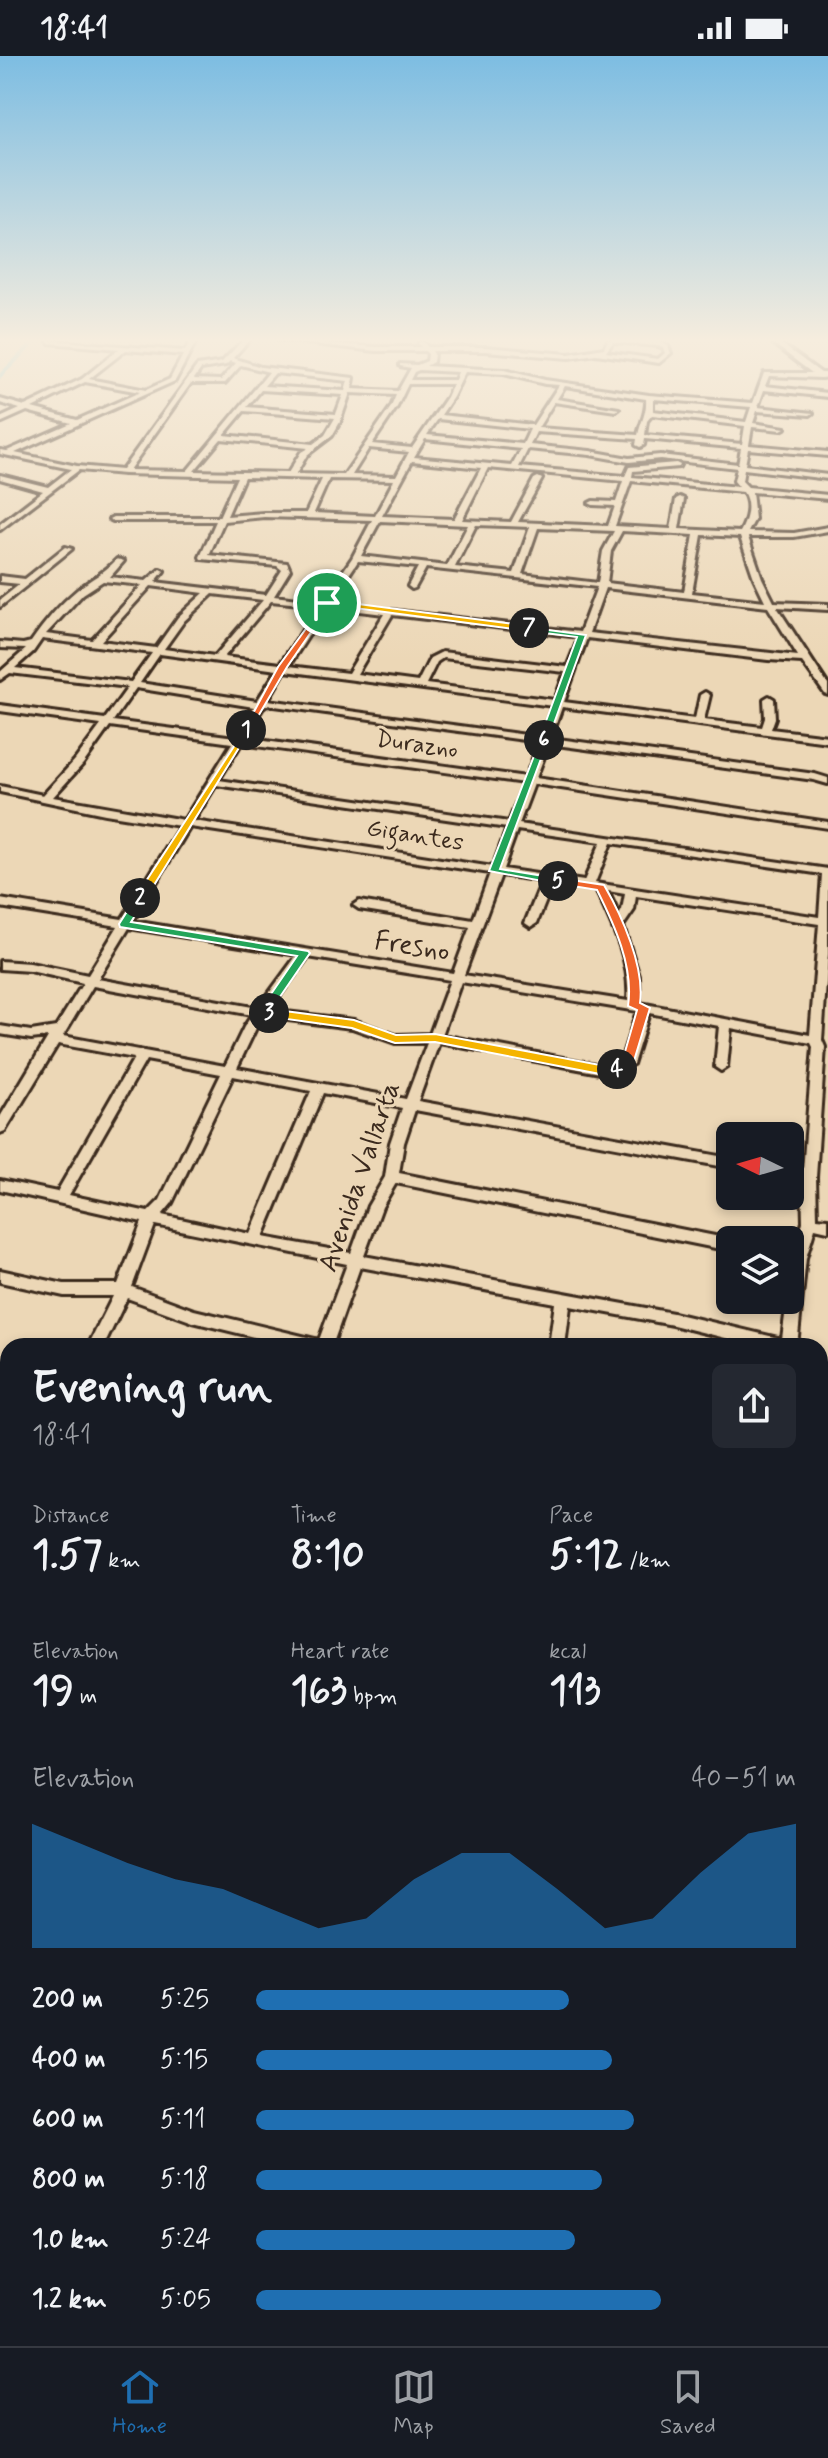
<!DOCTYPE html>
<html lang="en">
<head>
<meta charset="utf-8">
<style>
  :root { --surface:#171b24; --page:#242831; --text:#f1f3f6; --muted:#9ea1a6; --line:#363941; --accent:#1f6fb2 }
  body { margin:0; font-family:Mynerve,sans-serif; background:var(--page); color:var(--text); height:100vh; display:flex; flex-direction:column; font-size:30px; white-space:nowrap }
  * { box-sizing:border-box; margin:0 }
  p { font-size:26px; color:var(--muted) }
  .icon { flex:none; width:44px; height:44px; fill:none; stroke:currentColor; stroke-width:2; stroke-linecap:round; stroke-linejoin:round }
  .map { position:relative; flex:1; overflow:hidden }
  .panel { position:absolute; left:0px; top:1282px; width:828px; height:1008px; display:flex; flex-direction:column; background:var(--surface); border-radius:24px 24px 0 0; box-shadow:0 4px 12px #0003 }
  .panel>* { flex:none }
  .needle { width:52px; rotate:275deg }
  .controls { position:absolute; left:716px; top:1066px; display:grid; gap:16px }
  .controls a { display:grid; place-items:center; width:88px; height:88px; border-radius:12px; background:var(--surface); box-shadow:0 4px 12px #0003; font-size:40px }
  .pin { position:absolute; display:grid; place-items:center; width:68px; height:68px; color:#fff; margin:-34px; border:4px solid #fff; border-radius:50%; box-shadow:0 2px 8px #0007 }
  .km { position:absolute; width:40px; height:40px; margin:-20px; border-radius:50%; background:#222; color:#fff; font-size:22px; line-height:40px; text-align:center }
  .round { display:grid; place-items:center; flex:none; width:84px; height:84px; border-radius:12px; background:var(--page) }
  .overview { display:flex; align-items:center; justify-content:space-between; height:136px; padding:0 32px }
  h1 { font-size:44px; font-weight:700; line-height:60px }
  .metrics { display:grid; grid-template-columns:repeat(3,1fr); gap:12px; height:136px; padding:8px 32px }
  .metrics div { display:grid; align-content:center }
  .metrics b { font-size:40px; font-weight:700 }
  .metrics small { font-size:22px; font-weight:400 }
  .metrics p { font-size:22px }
  .chart { height:224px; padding:16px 32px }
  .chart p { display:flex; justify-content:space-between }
  .chart svg { width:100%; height:144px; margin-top:8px; fill:var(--accent); opacity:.7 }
  ul { padding:0 32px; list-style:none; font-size:26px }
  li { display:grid; grid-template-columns:128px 96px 1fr; align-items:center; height:60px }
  li i { height:20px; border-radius:10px; background:var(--accent) }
  .status { display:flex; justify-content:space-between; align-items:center; height:56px; padding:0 40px; background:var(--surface); direction:ltr }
  .status svg { height:22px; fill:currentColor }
  .menu { display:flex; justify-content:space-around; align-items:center; height:112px; border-top:2px solid var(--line); background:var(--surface); font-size:22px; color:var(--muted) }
  .menu a { display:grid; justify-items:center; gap:4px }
  .menu .selected { color:var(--accent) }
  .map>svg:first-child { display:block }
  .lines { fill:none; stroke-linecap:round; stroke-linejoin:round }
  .canal { fill:#7ccada; fill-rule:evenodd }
  .street-casing { stroke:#3b2a1e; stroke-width:6 }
  .street { fill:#ecd7b6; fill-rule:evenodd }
  .split-1 { fill:#f0652b; stroke:#fff; stroke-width:2 }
  .split-2 { fill:#f5b400; stroke:#fff; stroke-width:2 }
  .split-3 { fill:#22a559; stroke:#fff; stroke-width:2 }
  .split-4 { fill:#f5b400; stroke:#fff; stroke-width:2 }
  .split-5 { fill:#f0652b; stroke:#fff; stroke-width:2 }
  .split-6 { fill:#22a559; stroke:#fff; stroke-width:2 }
  .split-7 { fill:#22a559; stroke:#fff; stroke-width:2 }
  .split-8 { fill:#f5b400; stroke:#fff; stroke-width:2 }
  .labels { text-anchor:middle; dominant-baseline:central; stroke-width:6; stroke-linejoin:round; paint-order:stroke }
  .far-street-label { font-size:24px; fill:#3b2a1e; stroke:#ecd7b6 }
  .street-label { font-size:28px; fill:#3b2a1e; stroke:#ecd7b6 }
</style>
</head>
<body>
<div class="status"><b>18:41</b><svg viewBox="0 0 49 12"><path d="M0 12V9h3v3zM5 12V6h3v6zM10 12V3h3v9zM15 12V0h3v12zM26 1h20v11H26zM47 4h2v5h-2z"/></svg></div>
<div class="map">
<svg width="828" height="2290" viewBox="0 0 828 2290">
  <rect width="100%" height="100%" fill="#ecd7b6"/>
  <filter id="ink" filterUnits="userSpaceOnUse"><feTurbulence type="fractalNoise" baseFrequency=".0125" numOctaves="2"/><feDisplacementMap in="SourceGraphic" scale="16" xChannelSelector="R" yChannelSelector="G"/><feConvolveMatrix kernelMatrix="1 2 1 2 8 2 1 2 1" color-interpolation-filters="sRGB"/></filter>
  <g filter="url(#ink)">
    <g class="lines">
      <path class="canal" d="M 33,284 L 39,284 L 0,323 L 0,317 Z"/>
      <g class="street-casing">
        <g id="street">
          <path d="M 47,284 L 185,295 L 191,284 L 197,284 L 175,325 L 15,397 L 77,410 L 122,414 L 197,310 L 222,306 L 243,284 L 249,284 L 233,302 L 261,311 L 354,322 L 352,333 L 398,335 L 411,312 L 400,310 L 400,308 L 417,309 L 427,305 L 428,298 L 425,295 L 376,295 L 278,284 L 376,291 L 421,291 L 418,287 L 421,285 L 428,291 L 485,291 L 569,298 L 604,292 L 608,284 L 659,286 L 668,290 L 671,297 L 659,307 L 596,298 L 569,302 L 485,295 L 432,295 L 434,298 L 433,306 L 426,310 L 504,314 L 545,324 L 649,339 L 753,347 L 764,317 L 812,317 L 769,284 L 776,284 L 821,317 L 828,317 L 828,321 L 821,322 L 769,320 L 765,330 L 828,337 L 828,341 L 764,334 L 758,351 L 813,357 L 810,359 L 757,355 L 753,367 L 785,372 L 781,374 L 752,371 L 749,389 L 828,396 L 828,400 L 748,393 L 745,409 L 828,419 L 828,423 L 744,413 L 742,425 L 748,431 L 828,439 L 828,443 L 752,436 L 755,463 L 748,476 L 794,477 L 828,471 L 828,475 L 794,481 L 748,481 L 762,522 L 774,546 L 828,548 L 828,554 L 777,551 L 828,629 L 828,639 L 825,638 L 802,606 L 768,604 L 587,582 L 564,646 L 695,663 L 700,639 L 705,636 L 710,639 L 704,664 L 762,671 L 765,662 L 764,643 L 769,640 L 774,643 L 775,662 L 771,673 L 828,680 L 828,686 L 562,651 L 551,682 L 815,718 L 828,722 L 828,728 L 814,724 L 549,688 L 536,722 L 828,766 L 828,772 L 534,728 L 519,768 L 828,813 L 828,898 L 822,984 L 825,991 L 816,1121 L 817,1162 L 828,1163 L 828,1175 L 815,1172 L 806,1202 L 797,1290 L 758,1290 L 673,1269 L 570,1250 L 565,1290 L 549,1290 L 555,1247 L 360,1211 L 332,1290 L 291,1290 L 193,1266 L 127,1242 L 104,1290 L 88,1290 L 113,1240 L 64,1240 L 0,1226 L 0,1214 L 64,1228 L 118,1228 L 142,1166 L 0,1134 L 0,1124 L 57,1136 L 134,1002 L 58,988 L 5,1075 L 0,1077 L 0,1061 L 48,981 L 31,983 L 0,978 L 0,970 L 31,975 L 56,971 L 83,927 L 30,915 L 0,913 L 0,905 L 30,907 L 88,919 L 118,870 L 0,851 L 0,843 L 122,863 L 180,770 L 105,758 L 0,736 L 0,730 L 43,739 L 75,704 L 101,669 L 0,655 L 0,649 L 105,663 L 128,631 L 10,617 L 0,624 L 0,616 L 26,593 L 0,592 L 0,586 L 23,588 L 31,586 C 44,567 59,549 77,534 C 92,522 103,518 117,503 L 124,505 L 110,521 L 146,525 L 160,513 L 164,515 L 155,526 L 266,539 L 282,514 L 277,510 L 201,503 L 200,501 L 216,465 L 113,465 L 109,463 L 113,461 L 219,461 L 237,421 L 124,418 L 79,414 L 0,474 L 0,468 L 43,435 L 0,423 L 0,419 L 48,431 L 71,413 L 0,398 L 0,394 L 7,395 L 71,367 L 27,355 L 0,367 L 0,362 L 20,353 L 0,347 L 0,343 L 25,350 L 82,323 L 119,293 L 49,287 ZM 613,286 L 658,290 L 663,292 L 665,297 L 658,303 L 606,296 ZM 126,294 L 183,299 L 170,323 L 146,334 L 89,323 ZM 230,305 L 236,307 L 221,324 L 194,323 L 201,313 L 226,309 ZM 241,309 L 269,316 L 187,415 L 129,414 L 191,327 L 225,327 ZM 419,314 L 458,316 L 455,324 L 410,324 L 414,316 ZM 465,316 L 504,318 L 545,328 L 559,329 L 533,369 L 441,359 L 453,341 ZM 275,317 L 348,325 L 345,335 L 264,330 ZM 85,326 L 140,336 L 77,364 L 32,352 ZM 408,328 L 453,328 L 447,341 L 412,392 L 372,388 L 397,351 ZM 565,330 L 646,343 C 647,357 641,365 638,379 L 538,372 L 554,346 L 616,355 L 619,353 L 557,343 ZM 261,334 L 343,339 L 336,358 L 247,351 ZM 350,337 L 396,339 L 391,351 L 344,419 L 296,418 L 307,399 L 332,380 L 340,366 ZM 653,343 L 751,351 L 746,366 L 653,355 ZM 244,355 L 335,362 L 325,379 L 313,388 L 224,379 ZM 652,359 L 745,370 L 742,388 L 645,379 L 647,365 ZM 438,363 L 530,373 L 523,388 L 427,379 ZM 536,376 L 637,383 L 636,389 L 640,391 L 644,389 L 645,383 L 741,392 L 738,408 L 660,399 L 629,402 L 590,395 L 530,389 ZM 221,383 L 308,392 L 301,396 L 288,417 L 194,415 ZM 425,383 L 521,393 L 512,410 L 414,401 ZM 369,392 L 409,396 L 396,420 L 352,419 ZM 528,393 L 590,399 L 629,406 L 660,403 L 737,412 L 734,425 L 739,431 L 632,421 L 633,415 L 679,411 L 680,409 L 676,407 L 629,411 L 625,420 L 519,411 ZM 412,405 L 481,412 L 454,463 L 382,460 ZM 488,412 L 623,425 L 616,446 L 593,445 L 589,447 L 593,449 L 615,450 L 608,470 L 518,466 L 542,423 L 538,421 L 534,423 L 511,466 L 462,464 ZM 244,421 L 322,423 L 306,457 L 264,457 L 227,460 ZM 329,423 L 394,424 L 375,460 L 314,457 ZM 631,425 L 743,436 C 751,448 747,464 740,476 L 679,473 L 684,443 L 680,441 L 676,443 L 671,473 L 615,470 ZM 264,461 L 372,464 L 352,502 L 322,546 L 274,540 L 290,514 L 287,507 L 209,499 L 224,465 ZM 380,465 L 468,469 L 447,510 L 361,500 ZM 476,469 L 530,471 L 514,517 L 455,511 ZM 538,472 L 614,475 L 603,495 L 598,527 L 522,518 ZM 622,475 L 694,479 L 684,536 L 607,527 L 611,495 ZM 702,479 L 740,481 L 754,522 L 765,545 L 692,537 ZM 358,505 L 418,511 L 408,530 L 412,533 L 415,532 L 426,512 L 597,531 L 580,576 L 330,547 ZM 103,525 L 142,529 L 92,584 L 46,578 L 83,538 ZM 151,530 L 204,537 L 178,561 L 156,592 L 101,585 ZM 605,532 L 768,551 L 798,600 L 589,577 ZM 213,538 L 263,544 L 215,600 L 164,593 L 184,565 ZM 271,545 L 319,550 L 280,608 L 224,601 ZM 327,551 L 384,558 L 348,617 L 289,610 ZM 392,559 L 579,581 L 567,611 L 442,596 L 430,602 L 418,626 L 357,618 ZM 42,583 L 152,597 L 131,626 L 15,612 L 33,596 ZM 160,598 L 277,614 L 257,645 L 140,627 ZM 443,602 L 565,616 L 555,644 L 426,628 L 437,606 ZM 285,615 L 553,650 L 541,681 L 268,644 ZM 136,632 L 254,651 L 235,681 L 113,665 ZM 267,649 L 539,686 L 526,721 L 244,682 L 263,652 ZM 110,670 L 232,687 L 184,764 L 53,741 L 83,708 ZM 241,688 L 524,727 L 509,766 L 219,724 ZM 216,729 L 507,772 L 493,811 L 194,765 ZM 190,771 L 490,817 L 473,864 L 359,845 L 353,849 L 359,853 L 470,871 L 453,917 L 133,865 ZM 517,774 L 601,786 L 584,825 L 503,813 ZM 611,787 L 822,818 L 819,861 L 595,827 ZM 501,819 L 542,825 L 525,867 L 531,871 L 537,867 L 553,827 L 596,834 C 612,869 631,905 628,945 L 464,919 ZM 608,835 L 625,838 L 622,854 L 619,859 ZM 636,840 L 819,868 L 810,979 L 640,947 L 639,920 L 623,870 L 634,854 ZM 129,872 L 297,899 L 258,952 L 98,923 ZM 308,901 L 450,924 L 430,978 L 396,979 L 354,964 L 269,954 ZM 461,926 L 637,955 L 621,1005 L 614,1009 L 600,1009 L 442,979 ZM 93,930 L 252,959 L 244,971 L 225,1010 L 63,980 ZM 649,957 L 719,970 L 715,1011 L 721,1015 L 727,1011 L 731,972 L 811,987 L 813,991 L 803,1115 L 790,1113 L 790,1123 L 802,1125 L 803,1166 L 792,1202 L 790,1244 L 787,1244 L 782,1283 L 673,1257 L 364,1200 L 382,1151 L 396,1127 L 730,1195 L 730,1184 L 732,1184 L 730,1183 L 399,1117 L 404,1087 L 415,1054 L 730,1112 L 730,1102 L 418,1045 L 439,987 L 600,1017 L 616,1018 L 633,1008 ZM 264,961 L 352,972 L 395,987 L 427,987 L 406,1043 L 237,1012 L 256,972 ZM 146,1004 L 221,1018 L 160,1144 L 148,1156 L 69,1139 ZM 233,1020 L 311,1035 L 250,1178 L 162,1159 L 172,1147 ZM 323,1037 L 402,1052 L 390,1087 L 385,1121 L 368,1150 L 351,1197 L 263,1181 ZM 155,1169 L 347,1208 L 319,1284 L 194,1254 L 132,1231 Z"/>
          <path d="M 65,491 L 72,493 L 0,551 L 0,544 L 20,528 L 0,526 L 0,520 L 25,523 Z"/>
          <path d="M 0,1315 L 8,1317 L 8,1331 L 0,1329 Z"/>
          <path d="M 820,1336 L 828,1338 L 828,1352 L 820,1350 Z"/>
          <path d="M 820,1442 L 828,1444 L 828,1460 L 820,1458 Z"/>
          <path d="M 820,1563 L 828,1565 L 828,1583 L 820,1581 Z"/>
          <path d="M 0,1572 L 8,1574 L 8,1592 L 0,1590 Z"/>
          <path d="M 0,1729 L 8,1731 L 8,1751 L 0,1749 Z"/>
          <path d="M 8,1778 L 8,1812 L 0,1817 L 0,1783 Z"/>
          <path d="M 820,1779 L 828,1781 L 828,1801 L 820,1799 Z"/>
          <path d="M 828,2081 L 828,2114 L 820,2117 L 820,2084 Z"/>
          <path d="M 8,2126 L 8,2148 L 0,2151 L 0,2129 Z"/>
          <path d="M 820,2270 L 828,2274 L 828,2290 L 807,2290 L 807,2282 L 820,2282 Z"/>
          <path d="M 37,2282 L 61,2282 L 59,2290 L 35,2290 Z"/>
          <path d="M 192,2282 L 216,2282 L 214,2290 L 190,2290 Z"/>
          <path d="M 336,2282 L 360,2282 L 359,2290 L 335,2290 Z"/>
          <rect x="568" y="2282" width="24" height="8"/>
        </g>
      </g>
      <use href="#street" class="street"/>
    </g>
  </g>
  <linearGradient id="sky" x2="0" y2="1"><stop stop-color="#7dbde2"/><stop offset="0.47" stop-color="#f6edde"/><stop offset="1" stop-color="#f6edde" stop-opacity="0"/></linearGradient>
  <rect width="828" height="605" fill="url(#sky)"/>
  <path class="split-1" d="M 327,544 L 331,547 L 287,611 L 250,674 L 243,676 L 278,611 Z"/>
  <path class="split-2" d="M 246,672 L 250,674 L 146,842 L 137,844 L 135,842 Z"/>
  <path class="split-3" d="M 140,839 L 146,842 L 131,866 L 308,895 L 310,897 L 271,954 L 275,957 L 273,960 L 264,960 L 258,957 L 297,900 L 120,871 L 119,868 L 137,840 Z"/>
  <path class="split-4" d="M 269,953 L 354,964 L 396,979 L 435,978 L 600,1009 L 617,1009 L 623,1013 L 617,1017 L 600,1018 L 435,986 L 395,987 L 352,972 L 265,960 L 265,955 Z"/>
  <path class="split-5" d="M 558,822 L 604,829 C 622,860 645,911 640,947 L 650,952 L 633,1008 L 621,1016 L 611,1013 L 622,1006 L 637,954 L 628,950 C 634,911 614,868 597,834 L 554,827 L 553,825 Z"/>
  <path class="split-6" d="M 541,682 L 548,684 L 500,813 L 562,823 L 563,825 L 558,828 L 489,815 Z"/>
  <path class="split-7" d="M 526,571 L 586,579 L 548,684 L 544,687 L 539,684 L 577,581 L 529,575 Z"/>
  <path class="split-8" d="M 327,544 L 529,570 L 533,572 L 529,575 L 324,548 Z"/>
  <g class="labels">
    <g class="far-street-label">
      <text transform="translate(417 689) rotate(8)">Durazno</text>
      <text transform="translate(415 780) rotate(9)">Gigantes</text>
    </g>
    <g class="street-label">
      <text transform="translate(412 891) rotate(9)">Fresno</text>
      <text transform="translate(360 1121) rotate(-71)">Avenida Vallarta</text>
    </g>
  </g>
</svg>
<div class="controls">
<a><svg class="needle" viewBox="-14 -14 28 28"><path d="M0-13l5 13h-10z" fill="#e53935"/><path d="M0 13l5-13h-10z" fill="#9ea1a6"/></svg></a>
<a><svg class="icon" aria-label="layers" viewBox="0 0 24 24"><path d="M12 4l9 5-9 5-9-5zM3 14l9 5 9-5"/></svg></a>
</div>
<div class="pin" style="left:327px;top:547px;background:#1e9e55"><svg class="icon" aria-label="arrive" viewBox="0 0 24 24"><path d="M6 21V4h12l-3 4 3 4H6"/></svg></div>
<b class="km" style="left:246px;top:674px">1</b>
<b class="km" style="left:140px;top:842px">2</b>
<b class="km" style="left:269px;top:957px">3</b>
<b class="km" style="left:617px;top:1013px">4</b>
<b class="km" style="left:558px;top:825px">5</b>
<b class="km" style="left:544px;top:684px">6</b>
<b class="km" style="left:529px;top:572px">7</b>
<section class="panel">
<div class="overview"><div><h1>Evening run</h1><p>18:41</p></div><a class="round"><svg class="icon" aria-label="share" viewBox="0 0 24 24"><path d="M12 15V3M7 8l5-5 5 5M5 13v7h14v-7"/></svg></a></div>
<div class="metrics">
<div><p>Distance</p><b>1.57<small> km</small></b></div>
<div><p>Time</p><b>8:10</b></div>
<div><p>Pace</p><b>5:12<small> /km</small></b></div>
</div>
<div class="metrics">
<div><p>Elevation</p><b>19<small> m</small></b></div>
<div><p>Heart rate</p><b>163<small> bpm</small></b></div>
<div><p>kcal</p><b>113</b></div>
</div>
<div class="chart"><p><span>Elevation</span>40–51 m</p>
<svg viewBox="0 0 160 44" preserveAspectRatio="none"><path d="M0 44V6L10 12L20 18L30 23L40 26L50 32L60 38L70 35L80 23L90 15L100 15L110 26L120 38L130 35L140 21L150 9L160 6V44z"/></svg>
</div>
<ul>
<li><b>200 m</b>5:25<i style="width:58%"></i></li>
<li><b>400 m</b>5:15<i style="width:66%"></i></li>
<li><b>600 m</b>5:11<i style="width:70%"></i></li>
<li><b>800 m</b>5:18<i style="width:64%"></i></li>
<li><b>1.0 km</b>5:24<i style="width:59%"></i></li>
<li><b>1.2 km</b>5:05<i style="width:75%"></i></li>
</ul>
</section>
</div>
<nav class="menu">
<a class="selected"><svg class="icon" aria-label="home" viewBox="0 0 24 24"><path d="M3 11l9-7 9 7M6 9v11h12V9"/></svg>Home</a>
<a><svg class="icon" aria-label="map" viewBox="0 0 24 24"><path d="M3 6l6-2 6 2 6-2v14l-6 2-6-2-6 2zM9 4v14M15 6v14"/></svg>Map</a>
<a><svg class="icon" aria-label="saved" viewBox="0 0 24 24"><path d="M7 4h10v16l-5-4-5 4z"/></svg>Saved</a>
</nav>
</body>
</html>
